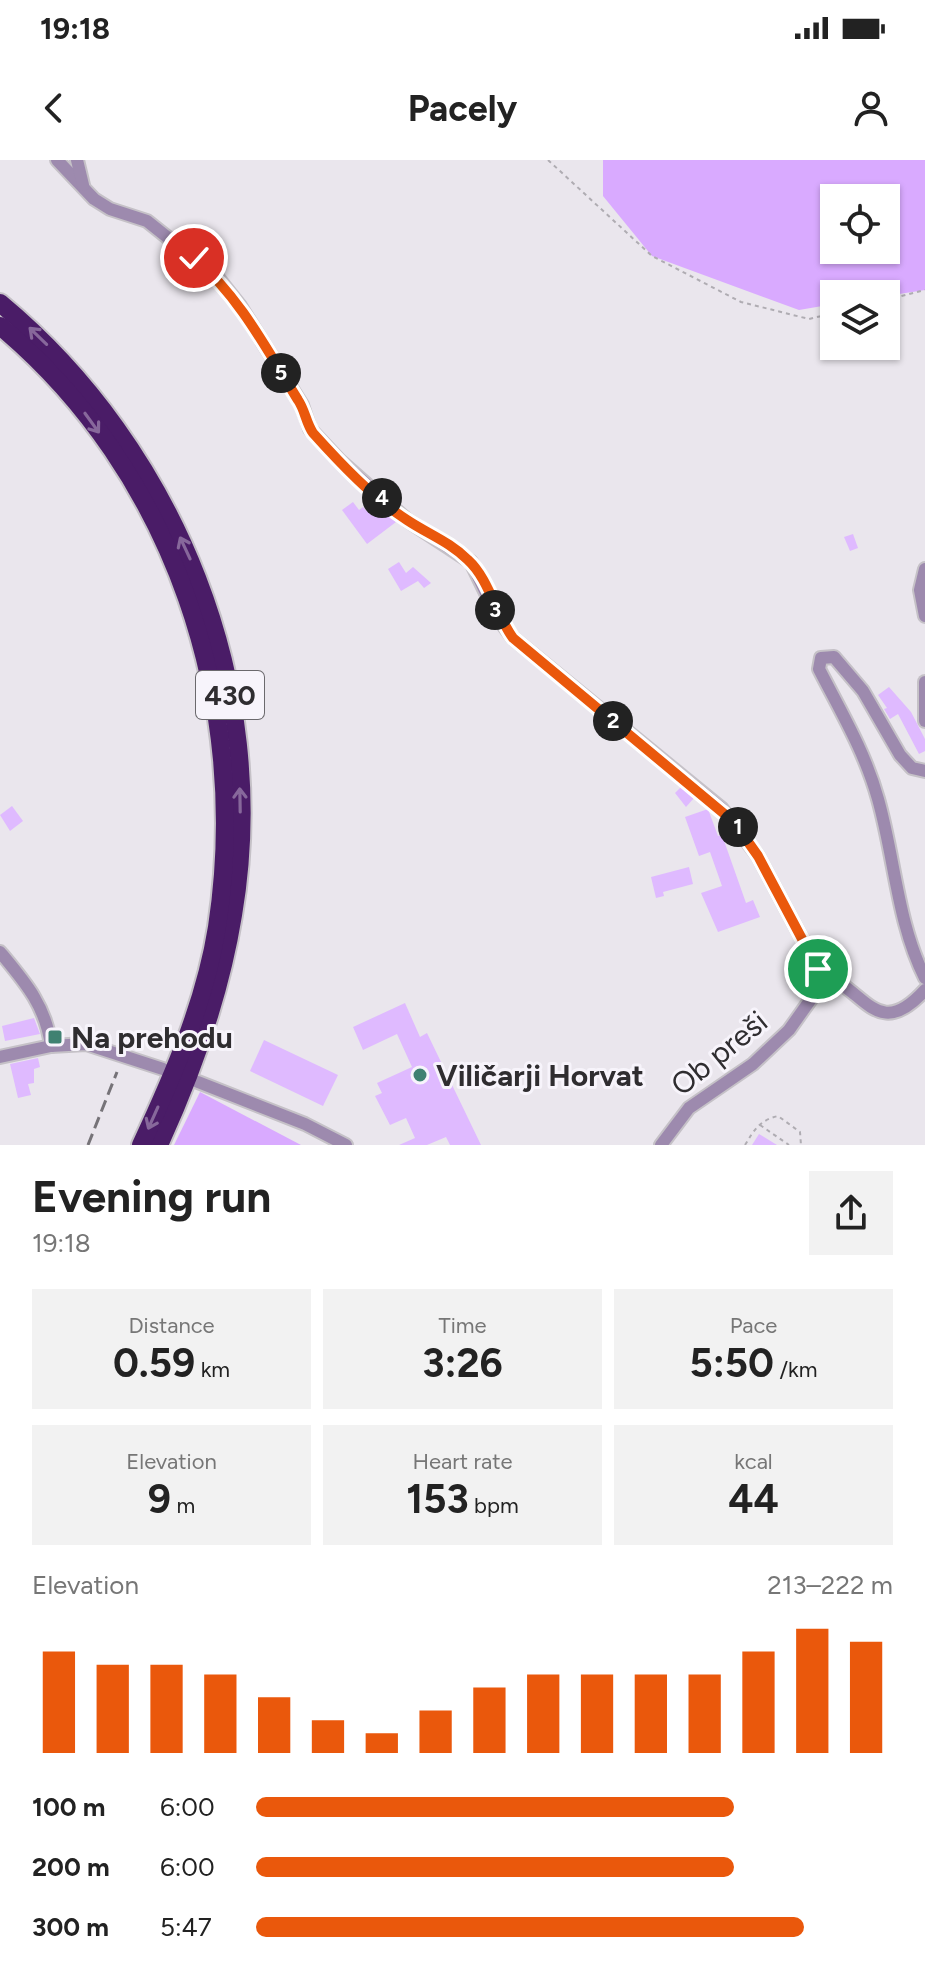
<!DOCTYPE html>
<html lang="en">
<head>
<meta charset="utf-8">
<style>
  :root { --surface:#fff; --page:#f2f2f2; --text:#222; --muted:#767676; --accent:#ea580c }
  body { margin:0; font-family:Figtree,sans-serif; background:var(--page); color:var(--text); height:100vh; display:flex; flex-direction:column; font-size:30px; white-space:nowrap }
  * { box-sizing:border-box; margin:0 }
  p { font-size:26px; color:var(--muted) }
  .icon { flex:none; width:44px; height:44px; fill:none; stroke:currentColor; stroke-width:2; stroke-linecap:round; stroke-linejoin:round }
  .map { position:relative; height:985px; overflow:hidden }
  .details { display:flex; flex-direction:column; background:var(--surface); flex:1 }
  .details>* { flex:none }
  .tools { position:absolute; left:820px; top:24px; display:grid; gap:16px }
  .tools a { display:grid; place-items:center; width:80px; height:80px; border-radius:0px; background:var(--surface); box-shadow:0 2px 6px #0004; font-size:40px }
  .pin { position:absolute; display:grid; place-items:center; width:68px; height:68px; color:#fff; margin:-34px; border:4px solid #fff; border-radius:50%; box-shadow:0 2px 8px #0007 }
  .km { position:absolute; width:40px; height:40px; margin:-20px; border-radius:50%; background:#222; color:#fff; font-size:22px; line-height:40px; text-align:center }
  .round { display:grid; place-items:center; flex:none; width:84px; height:84px; border-radius:0px; background:var(--page) }
  .summary { display:flex; align-items:center; justify-content:space-between; height:136px; padding:0 32px }
  h1 { font-size:44px; font-weight:700; line-height:60px }
  .stats { display:grid; grid-template-columns:repeat(3,1fr); gap:12px; height:136px; padding:8px 32px }
  .stats div { display:grid; align-content:center; border-radius:0px; background:var(--page); text-align:center }
  .stats b { font-size:40px; font-weight:700 }
  .stats small { font-size:22px; font-weight:400 }
  .stats p { font-size:22px }
  .chart { height:224px; padding:16px 32px }
  .chart p { display:flex; justify-content:space-between }
  .chart svg { width:100%; height:144px; margin-top:8px; stroke:var(--accent); stroke-width:6 }
  ul { padding:0 32px; list-style:none; font-size:26px }
  li { display:grid; grid-template-columns:128px 96px 1fr; align-items:center; height:60px }
  li i { height:20px; border-radius:10px; background:var(--accent) }
  .status { display:flex; justify-content:space-between; align-items:center; height:56px; padding:0 40px; background:var(--surface); direction:ltr }
  .status svg { height:22px; fill:currentColor }
  header { display:flex; justify-content:space-between; align-items:center; height:104px; padding:0 32px; background:var(--surface); font-size:36px; font-weight:700 }
  .map>svg:first-child { display:block }
  .green { fill:#d9aaff; fill-rule:evenodd }
  .building { fill:#dfbaff }
  .lines { fill:none; stroke-linecap:round; stroke-linejoin:round }
  .minor-casing { stroke:#c5c1c7; stroke-width:16 }
  .highway-casing { stroke:#c5c1c7; stroke-width:22 }
  .path { stroke:#afacb2; stroke-width:2; stroke-dasharray:4 4; stroke-linecap:butt }
  .minor { stroke:#9d8aae; stroke-width:12 }
  .highway { stroke:#4a1c67; stroke-width:18 }
  .rail { stroke:#767378; stroke-width:3; stroke-dasharray:12 6; stroke-linecap:butt }
  .oneway { stroke:#87689b }
  .route-casing { stroke:#fff; stroke-width:16 }
  .route { stroke:#ea580c; stroke-width:10 }
  .poi-dot { fill:#3f8171; stroke:#f7f4fb; stroke-width:3 }
  .labels { text-anchor:middle; dominant-baseline:central; stroke-width:6; stroke-linejoin:round; paint-order:stroke }
  .shield { fill:#f7f4fb; stroke:#6b696d; stroke-width:2 }
  .shield-label { font-size:28px; font-weight:bold; fill:#2f2d30 }
  .poi-label { font-size:30px; font-weight:bold; fill:#2f2d30; stroke:#f7f4fb; text-anchor:start }
  .street-label { font-size:30px; fill:#2f2d30; stroke:#f7f4fb }
</style>
</head>
<body>
<div class="status"><b>19:18</b><svg viewBox="0 0 49 12"><path d="M0 12V9h3v3zM5 12V6h3v6zM10 12V3h3v9zM15 12V0h3v12zM26 1h20v11H26zM47 4h2v5h-2z"/></svg></div>
<header><svg class="icon" aria-label="back" viewBox="0 0 24 24"><path d="M15 5l-7 7 7 7"/></svg>Pacely<svg class="icon" aria-label="person" viewBox="0 0 24 24"><circle cx="12" cy="8" r="4"/><path d="M4 21q1-7 8-7t8 7"/></svg></header>
<div class="map">
<svg width="925" height="985" viewBox="0 0 925 985">
  <rect width="100%" height="100%" fill="#eae6ed"/>
  <g class="green">
    <path d="M 603,0 L 925,0 L 925,130 L 886,136 L 834,134 L 834,144 L 799,150 L 652,96 L 603,36 ZM 834,38 L 886,38 L 886,90 L 834,90 Z"/>
    <path d="M 200,932 L 301,985 L 174,985 Z"/>
  </g>
  <g class="building">
    <path d="M 353,342 L 359,350 L 363,347 L 368,352 L 377,345 L 396,362 L 367,384 L 342,350 Z"/>
    <path d="M 853,374 L 858,388 L 850,391 L 844,377 Z"/>
    <path d="M 399,402 L 406,413 L 413,407 L 431,423 L 424,428 L 418,421 L 401,431 L 388,409 Z"/>
    <path d="M 889,527 L 911,552 L 925,579 L 925,591 L 919,594 L 898,554 L 890,559 L 884,549 L 887,548 L 878,535 Z"/>
    <path d="M 681,627 L 694,638 L 686,647 L 675,633 Z"/>
    <path d="M 12,646 L 23,661 L 10,671 L 0,655 Z"/>
    <path d="M 708,649 L 718,676 L 722,675 L 746,743 L 753,740 L 760,757 L 718,772 L 701,733 L 722,726 L 710,692 L 699,696 L 685,657 Z"/>
    <path d="M 689,707 L 693,724 L 663,732 L 664,736 L 656,738 L 651,717 Z"/>
    <path d="M 405,843 L 420,877 L 427,873 L 481,985 L 450,985 L 446,977 L 427,985 L 399,985 L 415,978 L 406,958 L 390,965 L 375,936 L 382,933 L 377,923 L 412,907 L 397,874 L 363,890 L 353,867 Z"/>
    <path d="M 34,858 L 40,874 L 5,881 L 2,866 Z"/>
    <path d="M 264,880 L 338,915 L 323,946 L 250,911 Z"/>
    <path d="M 38,898 L 40,907 L 34,909 L 34,923 L 28,924 L 31,935 L 18,938 L 10,904 Z"/>
    <path d="M 759,974 L 777,985 L 752,985 Z"/>
  </g>
  <g class="lines">
    <g class="minor-casing">
      <g id="minor">
        <path d="M 57,0 L 94,39 L 110,49 L 147,61 L 217,117 L 240,146 L 302,245 L 310,269 L 339,300 L 407,360 L 471,402 L 498,458 L 513,478 L 722,649 L 758,696 L 818,809 L 816,832 L 789,870 L 753,904 L 689,948 L 661,985"/>
        <path d="M 77,0 L 83,25"/>
        <path d="M 925,409 L 920,430 L 925,456"/>
        <path d="M 925,522 L 925,561"/>
        <path d="M 925,611 L 912,608 L 900,595 L 863,531 L 834,497 L 821,498 L 819,509 C 841,552 865,592 878,639 C 895,699 897,762 925,818"/>
        <path d="M 0,792 C 25,822 46,846 51,886"/>
        <path d="M 820,815 C 864,824 875,885 925,830"/>
        <path d="M 0,897 L 51,886 L 86,884 L 163,909"/>
        <path d="M 198,922 L 305,964 L 346,985"/>
      </g>
    </g>
    <g class="highway-casing">
      <g id="highway">
        <path d="M 0,143 C 176,289 272,527 233,755 C 220,835 193,911 159,985"/>
        <path d="M 0,166 C 175,312 251,545 217,767 C 205,843 173,916 141,985"/>
      </g>
    </g>
    <g class="path">
      <path d="M 548,0 L 652,96 L 741,142 L 809,159 L 834,153"/>
      <path d="M 886,140 L 925,130"/>
      <path d="M 760,965 L 789,985"/>
      <path d="M 745,985 C 754,970 760,960 778,956 L 800,972 L 801,985"/>
    </g>
    <use href="#minor" class="minor"/>
    <use href="#highway" class="highway"/>
    <path class="rail" d="M 88,985 L 117,912"/>
  </g>
  <defs><path id="oneway-shaft" d="M-6 0H5M1.5-3L5.5 0L1.5 3" fill="none" stroke-width="1.6" stroke-linecap="round" stroke-linejoin="round" transform="scale(2)"/></defs>
  <g class="oneway">
    <use href="#oneway-shaft" transform="translate(38 176) rotate(-136)"/>
    <use href="#oneway-shaft" transform="translate(92 263) rotate(54)"/>
    <use href="#oneway-shaft" transform="translate(185 388) rotate(-115)"/>
    <use href="#oneway-shaft" transform="translate(240 640) rotate(-91)"/>
    <use href="#oneway-shaft" transform="translate(153 958) rotate(114)"/>
  </g>
  <g class="lines">
    <g class="route-casing">
      <path id="route" d="M 194,98 C 240,137 267,190 298,240 C 305,250 306,263 313,273 C 340,303 373,338 407,360 C 428,374 450,382 468,400 C 489,419 496,455 513,478 L 734,662 L 758,696 L 818,809"/>
    </g>
    <use href="#route" class="route"/>
  </g>
  <g class="poi-dot">
    <rect x="47" y="869" width="16" height="16" rx="4"/>
    <circle cx="420" cy="915" r="8"/>
  </g>
  <g class="labels">
    <rect class="shield" x="196" y="511" width="68" height="48" rx="6"/>
    <g class="shield-label">
      <text x="230" y="535">430</text>
    </g>
    <g class="poi-label">
      <text x="71" y="877">Na prehodu</text>
      <text x="436" y="915">Viličarji Horvat</text>
    </g>
    <g class="street-label">
      <text transform="translate(719 893) rotate(-39)">Ob preši</text>
    </g>
  </g>
</svg>
<div class="tools">
<a><svg class="icon" aria-label="locate" viewBox="0 0 24 24"><circle cx="12" cy="12" r="6"/><path d="M12 2v4M12 18v4M2 12h4M18 12h4"/></svg></a>
<a><svg class="icon" aria-label="layers" viewBox="0 0 24 24"><path d="M12 4l9 5-9 5-9-5zM3 14l9 5 9-5"/></svg></a>
</div>
<div class="pin" style="left:818px;top:809px;background:#1e9e55"><svg class="icon" aria-label="arrive" viewBox="0 0 24 24"><path d="M6 21V4h12l-3 4 3 4H6"/></svg></div>
<div class="pin" style="left:194px;top:98px;background:#d93025"><svg class="icon" aria-label="check" viewBox="0 0 24 24"><path d="M5 12l5 5 9-10"/></svg></div>
<b class="km" style="left:738px;top:667px">1</b>
<b class="km" style="left:613px;top:561px">2</b>
<b class="km" style="left:495px;top:450px">3</b>
<b class="km" style="left:382px;top:338px">4</b>
<b class="km" style="left:281px;top:213px">5</b>
</div>
<section class="details">
<div class="summary"><div><h1>Evening run</h1><p>19:18</p></div><a class="round"><svg class="icon" aria-label="share" viewBox="0 0 24 24"><path d="M12 15V3M7 8l5-5 5 5M5 13v7h14v-7"/></svg></a></div>
<div class="stats">
<div><p>Distance</p><b>0.59<small> km</small></b></div>
<div><p>Time</p><b>3:26</b></div>
<div><p>Pace</p><b>5:50<small> /km</small></b></div>
</div>
<div class="stats">
<div><p>Elevation</p><b>9<small> m</small></b></div>
<div><p>Heart rate</p><b>153<small> bpm</small></b></div>
<div><p>kcal</p><b>44</b></div>
</div>
<div class="chart"><p><span>Elevation</span>213–222 m</p>
<svg viewBox="0 0 160 44" preserveAspectRatio="none"><path d="M5 44V13M15 44V17M25 44V17M35 44V20M45 44V27M55 44V34M65 44V38M75 44V31M85 44V24M95 44V20M105 44V20M115 44V20M125 44V20M135 44V13M145 44V6M155 44V10"/></svg>
</div>
<ul>
<li><b>100 m</b>6:00<i style="width:75%"></i></li>
<li><b>200 m</b>6:00<i style="width:75%"></i></li>
<li><b>300 m</b>5:47<i style="width:86%"></i></li>
</ul>
</section>
</body>
</html>
